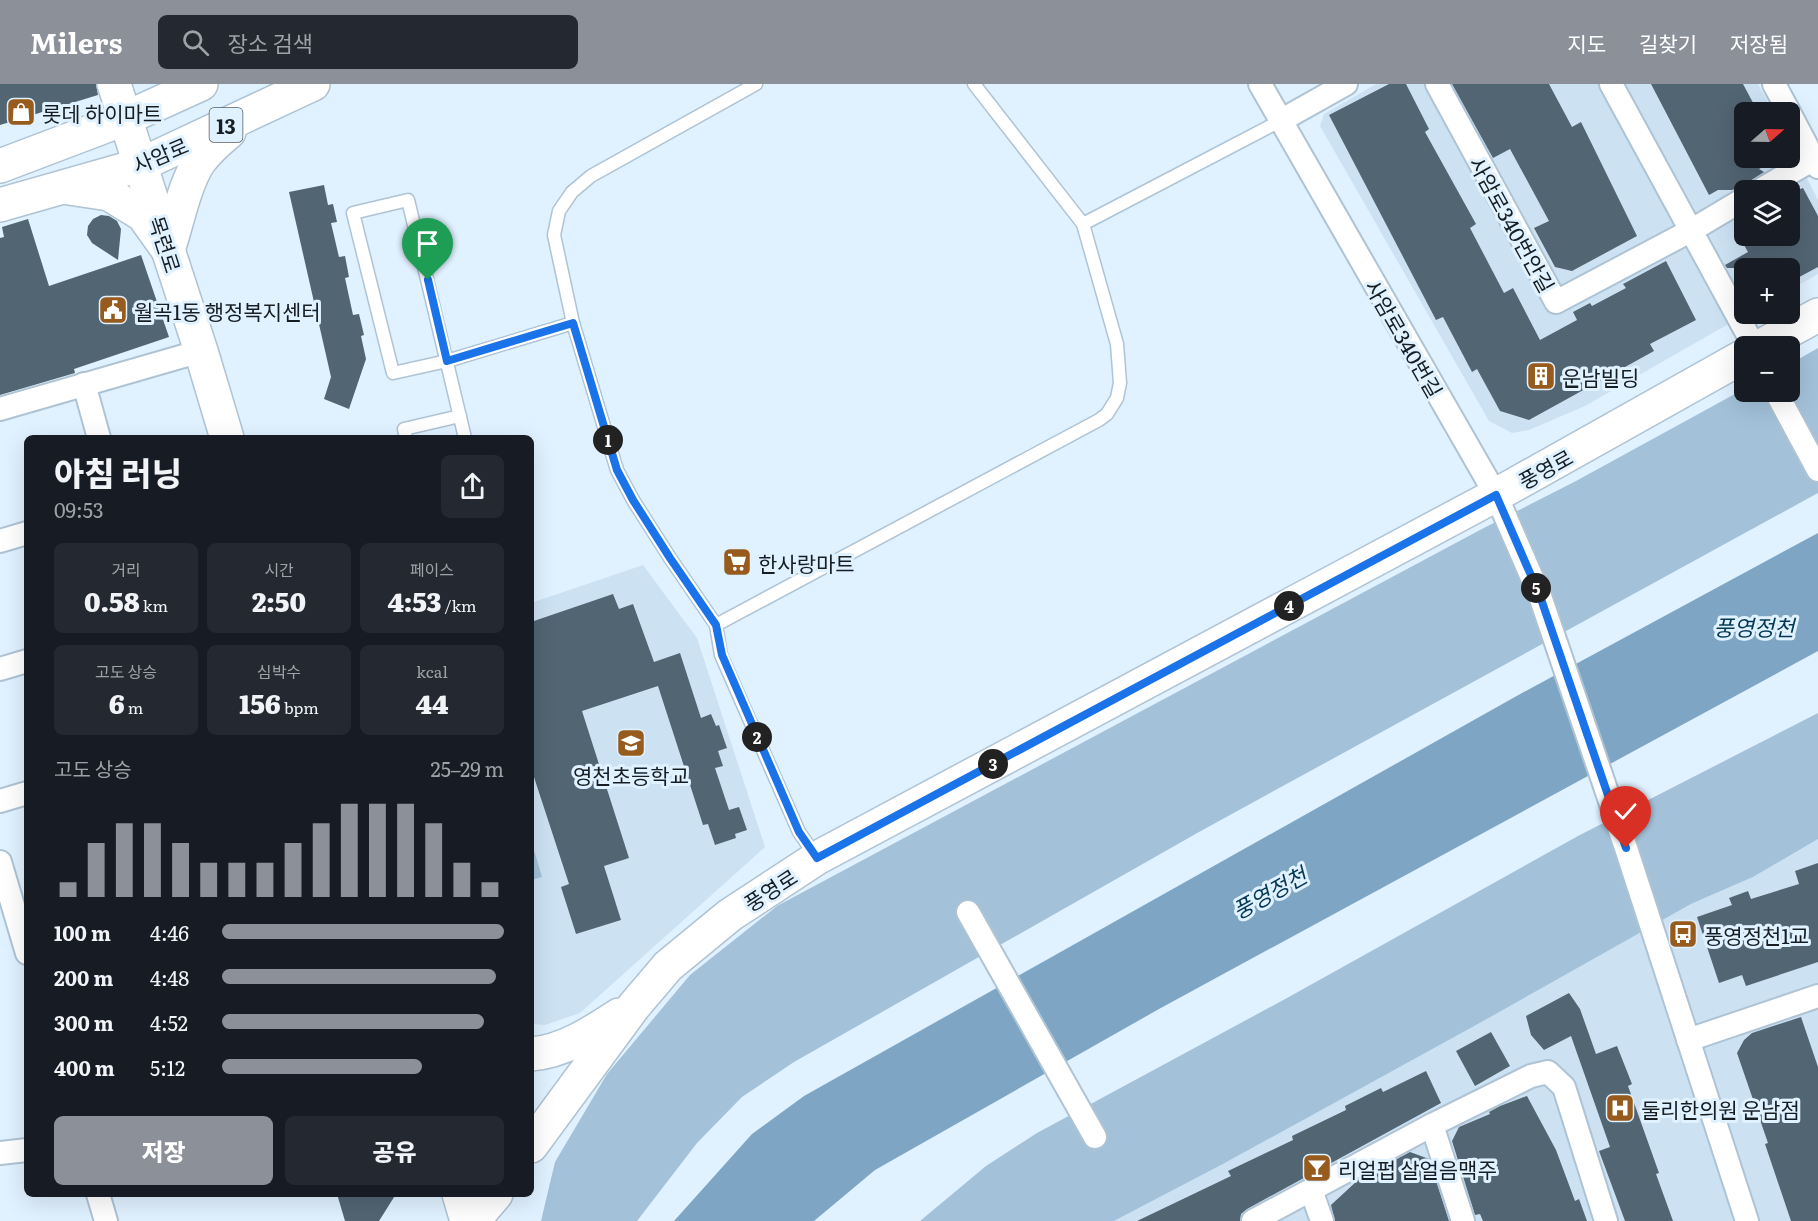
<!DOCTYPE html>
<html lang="ko">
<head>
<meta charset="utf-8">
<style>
  :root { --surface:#171b24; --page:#242831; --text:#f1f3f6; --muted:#9ea1a6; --accent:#8c9099 }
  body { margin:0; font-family:Literata,"Noto Sans KR",serif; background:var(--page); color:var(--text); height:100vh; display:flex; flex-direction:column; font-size:22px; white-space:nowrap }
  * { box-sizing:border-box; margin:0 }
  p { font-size:20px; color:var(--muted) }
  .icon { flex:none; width:33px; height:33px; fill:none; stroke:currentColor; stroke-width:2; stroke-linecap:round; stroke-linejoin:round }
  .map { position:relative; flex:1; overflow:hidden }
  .sheet { position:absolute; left:24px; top:351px; width:510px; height:762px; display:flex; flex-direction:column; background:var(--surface); border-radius:9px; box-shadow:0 6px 24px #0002 }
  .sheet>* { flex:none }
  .needle { width:39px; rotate:70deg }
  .controls { position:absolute; left:1734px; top:18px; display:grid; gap:12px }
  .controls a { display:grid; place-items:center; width:66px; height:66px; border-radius:9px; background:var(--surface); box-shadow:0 6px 24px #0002; font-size:30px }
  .pin { position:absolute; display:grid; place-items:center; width:51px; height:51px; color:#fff; margin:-62px -26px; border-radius:50% 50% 50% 0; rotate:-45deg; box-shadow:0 0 6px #0007 }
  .pin .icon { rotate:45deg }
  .km { position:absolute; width:30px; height:30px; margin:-15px; border-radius:50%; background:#222; color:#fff; font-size:16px; line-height:30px; text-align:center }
  .round { display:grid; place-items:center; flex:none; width:63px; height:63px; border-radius:9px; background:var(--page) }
  .head { display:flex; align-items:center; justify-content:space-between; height:102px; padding:0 30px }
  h1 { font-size:33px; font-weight:800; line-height:45px }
  .stats { display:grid; grid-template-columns:repeat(3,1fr); gap:9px; height:102px; padding:6px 30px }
  .stats div { display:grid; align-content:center; border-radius:9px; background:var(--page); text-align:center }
  .stats b { font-size:26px; font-weight:800 }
  .stats small { font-size:16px; font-weight:400 }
  .stats p { font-size:16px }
  .chart { height:168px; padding:12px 30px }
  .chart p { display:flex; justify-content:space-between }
  .chart svg { width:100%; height:108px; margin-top:6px; stroke:var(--accent); stroke-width:6 }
  .button { display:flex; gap:12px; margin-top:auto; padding:12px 30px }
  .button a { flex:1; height:69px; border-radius:9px; background:var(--accent); color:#fff; font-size:24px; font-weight:800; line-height:69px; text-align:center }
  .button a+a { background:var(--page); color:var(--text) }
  ul { padding:0 30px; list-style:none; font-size:20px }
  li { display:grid; grid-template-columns:96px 72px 1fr; align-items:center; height:45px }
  li i { height:15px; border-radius:8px; background:var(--accent) }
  header { display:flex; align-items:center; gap:36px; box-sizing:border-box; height:84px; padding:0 30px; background:var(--accent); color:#fff }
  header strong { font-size:28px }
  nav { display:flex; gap:33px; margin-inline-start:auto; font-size:21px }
  .search { width:420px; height:54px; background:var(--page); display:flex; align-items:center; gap:15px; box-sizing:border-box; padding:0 21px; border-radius:9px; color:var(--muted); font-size:22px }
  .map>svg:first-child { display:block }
  .built { fill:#cce2f3; fill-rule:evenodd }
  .green { fill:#a3c2da }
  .water { fill:#7ea6c4 }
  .building { fill:#526573 }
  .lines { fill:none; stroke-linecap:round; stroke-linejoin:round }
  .lane-casing { stroke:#aec3d4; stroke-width:15 }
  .street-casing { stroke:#aec3d4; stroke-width:26 }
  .secondary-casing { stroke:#aec3d4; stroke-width:36 }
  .primary-casing { stroke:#aec3d4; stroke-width:36 }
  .lane { stroke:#fff; stroke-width:12 }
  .street { stroke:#fff; stroke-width:22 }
  .secondary { stroke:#fff; stroke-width:33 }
  .primary { stroke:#fff; stroke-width:33 }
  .route-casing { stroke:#fff; stroke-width:12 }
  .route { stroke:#1a73e8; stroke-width:8 }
  .labels { text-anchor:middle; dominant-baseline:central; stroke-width:6; stroke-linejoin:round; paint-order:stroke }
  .shield { fill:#e0f1ff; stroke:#535d66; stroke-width:1.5 }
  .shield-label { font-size:20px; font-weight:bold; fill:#161e24 }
  .poi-label { font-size:21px; fill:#161e24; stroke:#e0f1ff; text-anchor:start }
  .street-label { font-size:21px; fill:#161e24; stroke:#e0f1ff }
  .water-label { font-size:22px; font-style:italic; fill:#043857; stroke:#e0f1ff }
</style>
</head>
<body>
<header>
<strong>Milers</strong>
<div class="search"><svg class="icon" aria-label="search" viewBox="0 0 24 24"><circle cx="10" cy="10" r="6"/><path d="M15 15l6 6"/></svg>장소 검색</div>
<nav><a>지도</a><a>길찾기</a><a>저장됨</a></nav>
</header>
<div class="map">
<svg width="1818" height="1137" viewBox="0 0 1818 1137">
  <rect width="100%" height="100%" fill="#e0f1ff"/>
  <g class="built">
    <path d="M 1376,0 L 1758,0 L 1773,28 L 1744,28 L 1744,74 L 1790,74 L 1790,61 L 1818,116 L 1818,190 L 1790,206 L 1790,184 L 1744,184 L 1744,230 L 1746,230 L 1585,322 L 1529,346 L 1512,349 L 1489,337 L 1320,42 L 1324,30 ZM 1744,106 L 1790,106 L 1790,152 L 1744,152 Z"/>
    <path d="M 643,481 L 697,554 L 765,763 L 580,929 L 545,941 L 531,940 L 531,519 Z"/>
    <path d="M 1818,755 L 1818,1137 L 1114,1137 L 1223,1080 L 1691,820 L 1753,793 Z"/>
  </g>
  <g class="green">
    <path d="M 1818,264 L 1818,409 L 1199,748 L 794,978 L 742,1013 L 697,1059 L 637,1137 L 541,1137 L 555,1078 L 607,990 L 690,891 L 777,822 L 1480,446 L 1576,397 L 1744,305 L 1744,308 L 1790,308 L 1790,280 Z"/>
    <path d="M 1818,629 L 1818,755 L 1753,793 L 1691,820 L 1485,936 L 1223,1080 L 1114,1137 L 920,1137 L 986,1082 L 1037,1049 L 1287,914 L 1578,752 Z"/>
    <path d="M 531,756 L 542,793 L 531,796 Z"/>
  </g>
  <path class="water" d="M 1818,449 L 1818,567 L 1159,925 L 875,1086 L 814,1137 L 674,1137 L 752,1050 L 804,1012 L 1522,609 Z"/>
  <g class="building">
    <path d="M 0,0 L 96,0 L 98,11 L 0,41 Z"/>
    <path d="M 1389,0 L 1406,0 L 1429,45 L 1425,48 L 1476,140 L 1470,144 L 1504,209 L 1513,204 L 1540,256 L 1577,236 L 1573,228 L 1590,219 L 1592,222 L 1626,204 L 1623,200 L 1666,177 L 1696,236 L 1650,260 L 1654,267 L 1529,336 L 1500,327 L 1477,285 L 1472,288 L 1443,233 L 1436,236 L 1329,31 Z"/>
    <path d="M 1452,0 L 1549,0 L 1572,43 L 1581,38 L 1637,152 L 1572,187 L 1555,183 L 1534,144 L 1549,137 L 1510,65 L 1493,74 Z"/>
    <path d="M 1651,0 L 1743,0 L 1758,28 L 1744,28 L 1744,74 L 1781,74 L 1759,85 L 1764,88 L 1753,95 L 1747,102 L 1743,102 L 1732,106 L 1718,106 L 1709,111 Z"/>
    <path d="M 324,101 L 328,121 L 333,120 L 337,138 L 331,139 L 339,173 L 345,172 L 349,193 L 345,194 L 353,231 L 359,230 L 364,251 L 361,252 L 366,275 L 349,325 L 324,315 L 331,293 L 289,108 Z"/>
    <path d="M 1794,102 L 1800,105 L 1803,104 L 1818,132 L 1818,183 L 1790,198 L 1790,184 L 1727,184 L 1725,181 L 1748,168 L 1739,152 L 1790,152 L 1790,111 L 1798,106 L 1786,106 Z"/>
    <path d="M 101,131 L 109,132 L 117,137 L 121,145 L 118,176 L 92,159 L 87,151 L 88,142 L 93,135 Z"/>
    <path d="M 28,135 L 49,202 L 141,171 L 169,253 L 74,285 L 75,289 L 0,311 L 0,154 L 4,153 L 2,143 Z"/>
    <path d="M 613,510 L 619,525 L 633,520 L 654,578 L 680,569 L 701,634 L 711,630 L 716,642 L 719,641 L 727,664 L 718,667 L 723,682 L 715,684 L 729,726 L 739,723 L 747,746 L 735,750 L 736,754 L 715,761 L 708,740 L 703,741 L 658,602 L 582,627 L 629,774 L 604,782 L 621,836 L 576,850 L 561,803 L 569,800 L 531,684 L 531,538 Z"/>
    <path d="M 1818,779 L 1818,878 L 1746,902 L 1742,891 L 1719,899 L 1697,833 L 1732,821 L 1729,814 L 1748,807 L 1751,815 L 1799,800 L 1795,787 Z"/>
    <path d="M 1569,909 L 1580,925 L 1596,970 L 1617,962 L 1632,1000 L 1628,1002 L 1659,1089 L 1656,1090 L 1673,1137 L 1625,1137 L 1599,1067 L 1610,1063 L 1571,952 L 1544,966 L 1531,951 L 1526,932 Z"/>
    <path d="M 1801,933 L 1818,983 L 1818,1137 L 1791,1137 L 1765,1060 L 1768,1059 L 1737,969 L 1744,956 L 1752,949 Z"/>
    <path d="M 1491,948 L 1510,982 L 1475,1002 L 1456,967 Z"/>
    <path d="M 1426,987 L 1441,1019 L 1247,1125 L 1241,1130 L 1240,1137 L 1137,1137 L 1231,1092 L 1228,1087 L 1293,1056 L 1292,1052 L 1346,1026 L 1345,1022 L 1381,1004 L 1383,1008 Z"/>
    <path d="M 1527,1012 L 1556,1066 L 1575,1117 L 1579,1115 L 1587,1137 L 1483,1137 L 1480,1130 L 1475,1131 L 1452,1057 L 1459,1043 L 1490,1030 L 1489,1028 L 1500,1022 Z"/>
    <path d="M 1410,1068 L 1429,1075 L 1449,1137 L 1335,1137 L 1331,1121 L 1358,1096 Z"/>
    <path d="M 337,1110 L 396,1110 L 379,1137 L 345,1137 Z"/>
  </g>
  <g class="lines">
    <g class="lane-casing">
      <g id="lane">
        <path d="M 756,0 L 591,92 L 572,108 L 559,127 L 554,151 L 573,239 L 617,386 L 633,416 L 670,474 L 716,541 L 721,571 L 799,748 L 817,774"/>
        <path d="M 1083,140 L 1280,37"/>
        <path d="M 406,354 L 404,345 L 460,332"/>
        <path d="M 465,354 L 408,116 L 353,129 L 393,289 L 447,277 L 573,239"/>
        <path d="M 716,541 L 1099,336 L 1107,330 L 1117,314 L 1120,299 L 1117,260 L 1083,140 L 974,0"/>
      </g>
    </g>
    <g class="street-casing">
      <g id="street">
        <path d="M 1260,0 L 1496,411 L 1540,512 L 1626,764 L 1747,1137"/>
        <path d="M 1437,0 L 1556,218 L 1692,146 L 1744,115"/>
        <path d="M 1611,0 L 1754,262"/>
        <path d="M 1774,0 L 1789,28"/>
        <path d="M 1790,30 L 1818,83"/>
        <path d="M 1280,37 L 1346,0"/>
        <path d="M 1760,106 L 1814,75"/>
        <path d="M 84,300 L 99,354"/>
        <path d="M 1776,308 L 1818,386"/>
        <path d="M 0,325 L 201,267"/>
        <path d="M 0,457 L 27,449"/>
        <path d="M 0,585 L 27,577"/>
        <path d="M 0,717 L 27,709"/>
        <path d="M 0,778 L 27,869"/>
        <path d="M 968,828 L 1095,1053"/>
        <path d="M 1688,956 L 1818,912"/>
        <path d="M 1432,1041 L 1463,1137"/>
        <path d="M 0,1069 L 27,1066"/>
        <path d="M 1311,1106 L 1322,1137"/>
        <path d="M 98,1110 L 106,1137"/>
        <path d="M 1253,1137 L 1432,1041 L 1531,992 L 1548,988 L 1564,1003 L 1606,1137"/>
      </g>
    </g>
    <g class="secondary-casing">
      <g id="secondary">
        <path d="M 114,0 L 201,267 L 227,354"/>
        <path d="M 1761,262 L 1818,231"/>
        <path d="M 531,970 C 563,968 593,948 619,931"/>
        <path d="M 531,1062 L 634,922 L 668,882 L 730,831 L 817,774 L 1496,411 L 1744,272"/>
        <path d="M 459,1110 L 467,1137"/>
        <path d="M 473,1137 L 496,1110"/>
      </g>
    </g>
    <g class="primary-casing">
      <g id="primary">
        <path d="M 0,82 L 124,35 L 201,0"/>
        <path d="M 69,104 L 109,110 L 143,131 L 168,166"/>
        <path d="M 0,121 L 140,81 L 313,0"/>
        <path d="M 168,166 C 177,140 184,101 199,78 C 207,67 218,57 229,48"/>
      </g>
    </g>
    <use href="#lane" class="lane"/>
    <use href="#street" class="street"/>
    <use href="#secondary" class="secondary"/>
    <use href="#primary" class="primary"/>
  </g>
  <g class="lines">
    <g class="route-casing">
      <path id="route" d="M 428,196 L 447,277 L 573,239 L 617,386 L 633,416 L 670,474 L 716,541 L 722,571 L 799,748 L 817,774 L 1496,411 L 1540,512 L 1626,764"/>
    </g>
    <use href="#route" class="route"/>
  </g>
  <defs>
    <g id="shop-square" transform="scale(1.5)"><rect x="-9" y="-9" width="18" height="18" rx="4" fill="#975b1d" stroke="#e0f1ff"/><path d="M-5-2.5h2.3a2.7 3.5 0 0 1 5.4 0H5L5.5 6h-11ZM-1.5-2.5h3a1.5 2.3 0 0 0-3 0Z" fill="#fff"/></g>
    <g id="civic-square" transform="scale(1.5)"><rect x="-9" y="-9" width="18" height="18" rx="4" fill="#975b1d" stroke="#e0f1ff"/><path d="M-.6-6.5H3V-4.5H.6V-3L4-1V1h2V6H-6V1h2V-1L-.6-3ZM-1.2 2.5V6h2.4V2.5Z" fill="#fff"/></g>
    <g id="building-square" transform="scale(1.5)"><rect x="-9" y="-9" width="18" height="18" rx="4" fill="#975b1d" stroke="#e0f1ff"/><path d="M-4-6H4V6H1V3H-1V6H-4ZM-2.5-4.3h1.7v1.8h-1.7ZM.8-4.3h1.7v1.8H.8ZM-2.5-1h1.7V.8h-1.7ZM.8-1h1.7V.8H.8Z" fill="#fff"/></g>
    <g id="supermarket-square" transform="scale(1.5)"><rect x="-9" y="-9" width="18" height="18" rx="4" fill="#975b1d" stroke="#e0f1ff"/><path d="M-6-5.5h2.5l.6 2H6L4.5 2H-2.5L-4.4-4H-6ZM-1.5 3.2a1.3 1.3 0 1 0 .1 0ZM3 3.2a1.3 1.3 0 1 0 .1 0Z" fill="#fff"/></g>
    <g id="school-square" transform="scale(1.5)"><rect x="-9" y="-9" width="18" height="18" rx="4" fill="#975b1d" stroke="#e0f1ff"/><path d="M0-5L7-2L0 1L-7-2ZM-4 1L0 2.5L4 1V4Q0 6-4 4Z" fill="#fff"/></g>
    <g id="bus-square" transform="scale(1.5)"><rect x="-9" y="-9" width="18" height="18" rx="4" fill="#975b1d" stroke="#e0f1ff"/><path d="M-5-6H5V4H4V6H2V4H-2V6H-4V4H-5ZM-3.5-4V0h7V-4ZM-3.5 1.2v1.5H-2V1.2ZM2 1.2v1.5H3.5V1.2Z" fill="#fff"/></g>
    <g id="hospital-square" transform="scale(1.5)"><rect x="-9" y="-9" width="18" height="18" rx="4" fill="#975b1d" stroke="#e0f1ff"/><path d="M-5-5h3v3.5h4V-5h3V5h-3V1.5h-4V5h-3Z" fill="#fff"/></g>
    <g id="bar-square" transform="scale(1.5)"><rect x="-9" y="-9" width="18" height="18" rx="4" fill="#975b1d" stroke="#e0f1ff"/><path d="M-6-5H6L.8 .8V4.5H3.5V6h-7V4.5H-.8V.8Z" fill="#fff"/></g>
  </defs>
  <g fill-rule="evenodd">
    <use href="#shop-square" x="21" y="28"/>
    <use href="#civic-square" x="113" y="226"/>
    <use href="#building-square" x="1541" y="292"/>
    <use href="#supermarket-square" x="737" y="478"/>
    <use href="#school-square" x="631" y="659"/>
    <use href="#bus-square" x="1683" y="850"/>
    <use href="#hospital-square" x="1620" y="1024"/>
    <use href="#bar-square" x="1317" y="1084"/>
  </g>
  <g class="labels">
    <rect class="shield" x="209.5" y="24" width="33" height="34" rx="4.5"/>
    <g class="shield-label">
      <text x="226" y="41">13</text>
    </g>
    <g class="poi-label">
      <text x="42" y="28">롯데 하이마트</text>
      <text x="134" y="226">월곡1동 행정복지센터</text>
      <text x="1562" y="292">운남빌딩</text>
      <text x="758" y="478">한사랑마트</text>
      <text x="631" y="690" text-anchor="middle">영천초등학교</text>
      <text x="1704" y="850">풍영정천1교</text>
      <text x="1641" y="1024">둘리한의원 운남점</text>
      <text x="1338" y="1084">리얼펍 살얼음맥주</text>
    </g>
    <g class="street-label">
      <text transform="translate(160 70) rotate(-23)">사암로</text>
      <text transform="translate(1513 140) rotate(61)">사암로340번안길</text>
      <text transform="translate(166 160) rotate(72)">목련로</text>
      <text transform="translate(1405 254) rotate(60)">사암로340번길</text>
      <text transform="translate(1545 384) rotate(-29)">풍영로</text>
      <text transform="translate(770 805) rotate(-33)">풍영로</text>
    </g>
    <g class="water-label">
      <text x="1754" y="542">풍영정천</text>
      <text transform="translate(1269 808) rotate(-29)">풍영정천</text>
    </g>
  </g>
</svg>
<div class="controls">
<a><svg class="needle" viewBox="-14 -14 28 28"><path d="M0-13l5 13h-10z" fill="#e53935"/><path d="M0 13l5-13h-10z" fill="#9ea1a6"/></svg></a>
<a><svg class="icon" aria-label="layers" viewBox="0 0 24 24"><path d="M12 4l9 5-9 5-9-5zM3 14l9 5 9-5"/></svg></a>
<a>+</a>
<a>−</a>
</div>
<div class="pin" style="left:428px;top:196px;background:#1e9e55"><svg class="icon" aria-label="arrive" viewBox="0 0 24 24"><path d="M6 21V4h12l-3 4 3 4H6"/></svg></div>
<div class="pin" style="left:1626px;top:764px;background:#d93025"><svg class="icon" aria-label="check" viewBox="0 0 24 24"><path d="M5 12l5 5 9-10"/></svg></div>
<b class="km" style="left:608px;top:356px">1</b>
<b class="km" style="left:757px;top:653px">2</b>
<b class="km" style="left:993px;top:680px">3</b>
<b class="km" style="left:1289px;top:522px">4</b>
<b class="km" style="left:1536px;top:504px">5</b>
<section class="sheet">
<div class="head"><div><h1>아침 러닝</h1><p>09:53</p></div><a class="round"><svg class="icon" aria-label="share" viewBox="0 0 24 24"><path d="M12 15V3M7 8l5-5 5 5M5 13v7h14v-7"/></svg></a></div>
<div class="stats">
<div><p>거리</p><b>0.58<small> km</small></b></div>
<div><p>시간</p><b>2:50</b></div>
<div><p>페이스</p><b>4:53<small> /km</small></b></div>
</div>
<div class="stats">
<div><p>고도 상승</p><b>6<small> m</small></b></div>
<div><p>심박수</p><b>156<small> bpm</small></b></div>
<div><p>kcal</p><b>44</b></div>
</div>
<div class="chart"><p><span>고도 상승</span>25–29 m</p>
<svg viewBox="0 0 160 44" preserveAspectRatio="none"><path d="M5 44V38M15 44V22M25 44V14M35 44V14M45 44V22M55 44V30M65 44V30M75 44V30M85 44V22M95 44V14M105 44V6M115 44V6M125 44V6M135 44V14M145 44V30M155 44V38"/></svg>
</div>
<ul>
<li><b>100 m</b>4:46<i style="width:100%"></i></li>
<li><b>200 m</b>4:48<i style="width:97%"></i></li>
<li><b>300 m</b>4:52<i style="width:93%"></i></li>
<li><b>400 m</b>5:12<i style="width:71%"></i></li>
</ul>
<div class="button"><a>저장</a><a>공유</a></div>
</section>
</div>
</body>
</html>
